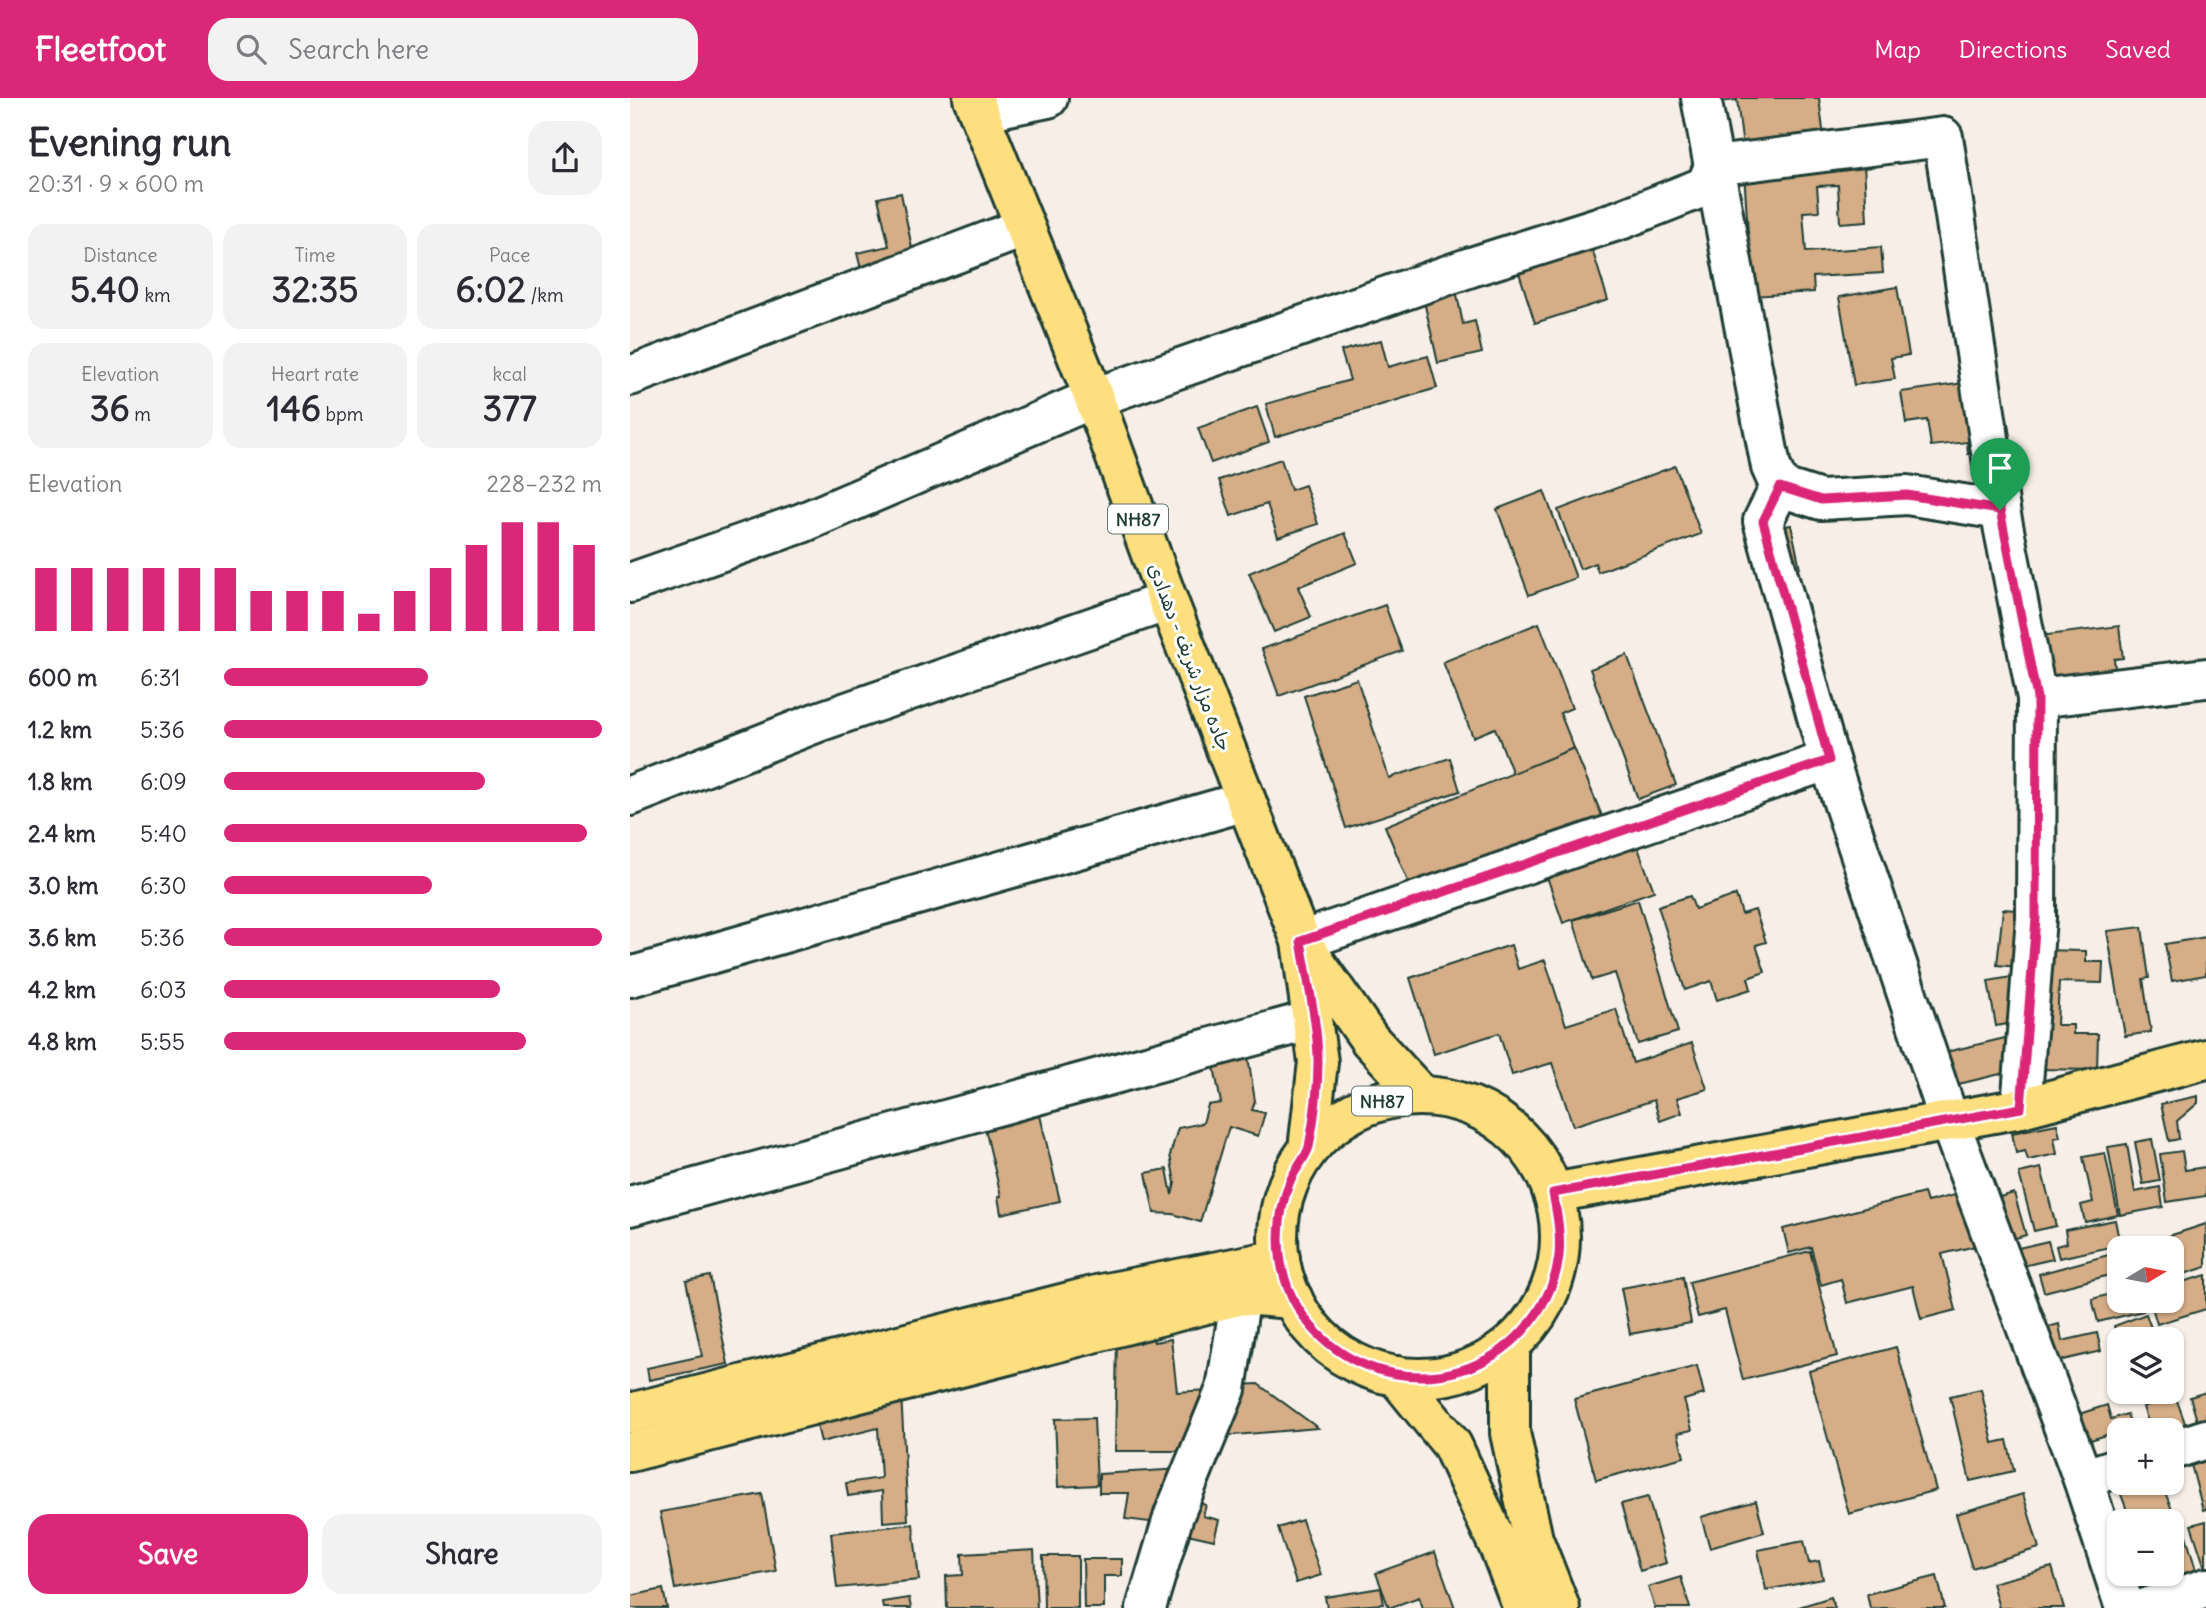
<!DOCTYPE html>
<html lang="en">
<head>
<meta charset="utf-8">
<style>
  :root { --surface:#fff; --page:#f2f2f3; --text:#2b2b33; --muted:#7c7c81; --accent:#db2777 }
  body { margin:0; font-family:Delius,"Playpen Sans Arabic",sans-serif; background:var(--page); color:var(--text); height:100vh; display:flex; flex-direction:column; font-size:26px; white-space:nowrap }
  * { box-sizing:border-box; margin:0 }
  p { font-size:23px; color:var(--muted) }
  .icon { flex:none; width:38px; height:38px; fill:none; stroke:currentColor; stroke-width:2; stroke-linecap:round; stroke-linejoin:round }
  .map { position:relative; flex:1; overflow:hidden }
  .panel { display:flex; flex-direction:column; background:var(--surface); width:630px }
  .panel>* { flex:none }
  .needle { width:46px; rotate:80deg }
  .buttons { position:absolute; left:1477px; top:1138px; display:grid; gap:14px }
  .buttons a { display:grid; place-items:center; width:77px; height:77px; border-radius:14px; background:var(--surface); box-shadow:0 2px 5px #0004; font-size:35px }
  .pin { position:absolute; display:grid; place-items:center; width:60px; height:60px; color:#fff; margin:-72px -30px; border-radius:50% 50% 50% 0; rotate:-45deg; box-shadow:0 0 7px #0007 }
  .pin .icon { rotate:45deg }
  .round { display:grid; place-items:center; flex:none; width:74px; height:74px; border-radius:21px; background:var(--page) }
  .head { display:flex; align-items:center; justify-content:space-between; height:119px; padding:0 28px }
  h1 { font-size:38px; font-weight:700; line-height:52px }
  .stats { display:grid; grid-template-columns:repeat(3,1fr); gap:10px; height:119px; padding:7px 28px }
  .stats div { display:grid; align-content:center; border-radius:18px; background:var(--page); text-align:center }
  .stats b { font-size:35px; font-weight:700 }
  .stats small { font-size:19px; font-weight:400 }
  .stats p { font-size:19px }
  .chart { height:196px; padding:14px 28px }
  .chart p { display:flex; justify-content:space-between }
  .chart svg { width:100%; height:126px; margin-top:7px; stroke:var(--accent); stroke-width:6 }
  .cta { display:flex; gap:14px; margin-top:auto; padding:14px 28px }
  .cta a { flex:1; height:80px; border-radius:21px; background:var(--accent); color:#fff; font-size:28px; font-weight:700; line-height:80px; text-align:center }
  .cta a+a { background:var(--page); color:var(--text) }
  ul { padding:0 28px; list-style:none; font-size:23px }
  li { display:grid; grid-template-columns:112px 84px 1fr; align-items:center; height:52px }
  li i { height:18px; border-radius:9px; background:var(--accent) }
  header { display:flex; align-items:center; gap:42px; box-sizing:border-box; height:98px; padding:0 35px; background:var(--accent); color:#fff }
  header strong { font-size:33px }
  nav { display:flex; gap:38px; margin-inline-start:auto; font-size:24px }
  .search { width:490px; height:63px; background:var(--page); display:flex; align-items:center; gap:18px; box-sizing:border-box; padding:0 24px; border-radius:21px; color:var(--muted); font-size:26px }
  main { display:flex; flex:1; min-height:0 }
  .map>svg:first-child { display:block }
  .building { fill:#d5ad86; stroke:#1f3d34; stroke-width:2 }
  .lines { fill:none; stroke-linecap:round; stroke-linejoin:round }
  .minor-casing { stroke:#1f3d34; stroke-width:44 }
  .major-casing { stroke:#1f3d34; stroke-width:44 }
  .minor { stroke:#fff; stroke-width:38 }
  .major { stroke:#fddf80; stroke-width:38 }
  .route-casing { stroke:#fff; stroke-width:14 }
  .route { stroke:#db2777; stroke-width:9 }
  .labels { text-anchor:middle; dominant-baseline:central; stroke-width:6; stroke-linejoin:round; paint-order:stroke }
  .shield { fill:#fff; stroke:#627771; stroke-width:2 }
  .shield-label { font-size:18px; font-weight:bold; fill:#1f3d34 }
  .street-label { font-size:19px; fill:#1f3d34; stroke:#fff }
</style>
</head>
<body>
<header>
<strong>Fleetfoot</strong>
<div class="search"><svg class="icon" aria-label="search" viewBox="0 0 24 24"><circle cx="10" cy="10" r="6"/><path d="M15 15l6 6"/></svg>Search here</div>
<nav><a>Map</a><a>Directions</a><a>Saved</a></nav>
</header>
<main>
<section class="panel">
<div class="head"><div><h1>Evening run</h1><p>20:31 · 9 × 600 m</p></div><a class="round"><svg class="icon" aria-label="share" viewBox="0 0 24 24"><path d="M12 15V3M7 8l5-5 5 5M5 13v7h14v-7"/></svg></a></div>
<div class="stats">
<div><p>Distance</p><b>5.40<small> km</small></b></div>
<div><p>Time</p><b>32:35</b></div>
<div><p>Pace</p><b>6:02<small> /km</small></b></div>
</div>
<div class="stats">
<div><p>Elevation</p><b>36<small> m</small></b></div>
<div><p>Heart rate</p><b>146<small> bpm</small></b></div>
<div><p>kcal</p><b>377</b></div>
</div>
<div class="chart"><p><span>Elevation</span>228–232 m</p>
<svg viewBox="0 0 160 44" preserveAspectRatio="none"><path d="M5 44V22M15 44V22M25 44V22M35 44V22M45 44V22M55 44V22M65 44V30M75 44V30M85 44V30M95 44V38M105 44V30M115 44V22M125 44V14M135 44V6M145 44V6M155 44V14"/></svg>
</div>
<ul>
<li><b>600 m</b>6:31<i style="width:54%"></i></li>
<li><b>1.2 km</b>5:36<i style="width:100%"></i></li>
<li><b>1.8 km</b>6:09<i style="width:69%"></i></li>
<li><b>2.4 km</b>5:40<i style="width:96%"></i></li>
<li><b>3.0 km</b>6:30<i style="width:55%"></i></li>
<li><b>3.6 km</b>5:36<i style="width:100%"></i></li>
<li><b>4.2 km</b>6:03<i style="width:73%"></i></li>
<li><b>4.8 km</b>5:55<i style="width:80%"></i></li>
</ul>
<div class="cta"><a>Save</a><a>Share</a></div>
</section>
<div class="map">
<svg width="1576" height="1510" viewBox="0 0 1576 1510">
  <rect width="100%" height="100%" fill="#f7efe7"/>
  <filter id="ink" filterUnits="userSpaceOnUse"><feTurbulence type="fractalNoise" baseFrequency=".0143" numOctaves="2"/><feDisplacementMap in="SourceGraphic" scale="14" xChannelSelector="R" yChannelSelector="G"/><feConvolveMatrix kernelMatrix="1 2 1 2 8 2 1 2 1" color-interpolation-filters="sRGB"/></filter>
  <g filter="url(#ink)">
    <g class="building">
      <path d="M 1081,0 L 1189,0 L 1195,48 L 1114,58 L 1107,2 L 1081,5 Z"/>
      <path d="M 1234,66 L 1237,123 L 1210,125 L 1208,87 L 1187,88 L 1189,113 L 1173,114 L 1176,154 L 1251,149 L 1253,175 L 1183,179 L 1184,194 L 1122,198 L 1114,74 Z"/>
      <path d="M 271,95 L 284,160 L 231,171 L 227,155 L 259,148 L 248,100 Z"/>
      <path d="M 957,135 L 978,202 L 905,225 L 884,159 Z"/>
      <path d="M 824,182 L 833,226 L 845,223 L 852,255 L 808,265 L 791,190 Z"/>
      <path d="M 1267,189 L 1279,257 L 1261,260 L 1265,281 L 1224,287 L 1209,199 Z"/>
      <path d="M 751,242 L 758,269 L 798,258 L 807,290 L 645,339 L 636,306 L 720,282 L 711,253 Z"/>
      <path d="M 1348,283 L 1357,353 L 1338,356 L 1337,344 L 1301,348 L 1297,322 L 1276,325 L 1271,294 Z"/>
      <path d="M 627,309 L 639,344 L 581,365 L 568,330 Z"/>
      <path d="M 651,361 L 661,392 L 675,387 L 688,426 L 648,439 L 637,406 L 601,418 L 589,382 Z"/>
      <path d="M 1045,368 L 1071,436 L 968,474 L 965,465 L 950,471 L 928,412 Z"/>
      <path d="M 914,393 L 946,480 L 899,497 L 867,411 Z"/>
      <path d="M 1161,427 L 1170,470 L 1150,475 L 1141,431 Z"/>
      <path d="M 715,435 L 727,465 L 668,489 L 681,519 L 644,534 L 619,475 Z"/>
      <path d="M 755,507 L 772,553 L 649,598 L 632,551 Z"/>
      <path d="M 909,525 L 942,610 L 930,615 L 944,650 L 883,676 L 865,630 L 843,639 L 813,564 Z"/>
      <path d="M 1489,528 L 1493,560 L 1484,561 L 1487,590 L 1409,600 L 1401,539 Z"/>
      <path d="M 997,557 L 1046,687 L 1008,701 L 960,571 Z"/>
      <path d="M 727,581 L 759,680 L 820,660 L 830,693 L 716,730 L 674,598 Z"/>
      <path d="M 944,650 L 972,718 L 783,796 L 755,728 Z"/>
      <path d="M 1004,739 L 1024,793 L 933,825 L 914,770 Z"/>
      <path d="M 1106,797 L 1112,816 L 1125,812 L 1136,844 L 1126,847 L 1135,874 L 1118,880 L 1121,891 L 1087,902 L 1081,883 L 1055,892 L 1028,808 L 1060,798 L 1065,811 Z"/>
      <path d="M 1008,802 L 1048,934 L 1008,946 L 985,875 L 962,882 L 943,822 Z"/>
      <path d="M 1373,811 L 1399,813 L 1388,869 L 1367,867 Z"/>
      <path d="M 1512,829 L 1519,880 L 1513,881 L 1521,934 L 1495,938 L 1477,833 Z"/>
      <path d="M 1576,839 L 1576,877 L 1542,883 L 1535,846 Z"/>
      <path d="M 881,847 L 888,871 L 915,862 L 936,927 L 986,911 L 1003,965 L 1062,945 L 1077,991 L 1047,1000 L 1052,1015 L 1030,1023 L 1024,1002 L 943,1028 L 922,965 L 882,977 L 869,935 L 804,956 L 780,880 Z"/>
      <path d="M 1408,852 L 1456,853 L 1456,864 L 1473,864 L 1472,885 L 1429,884 L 1427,927 L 1443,927 L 1443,936 L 1468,936 L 1467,972 L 1405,971 Z"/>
      <path d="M 1387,878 L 1377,926 L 1366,928 L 1358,883 Z"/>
      <path d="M 1375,940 L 1383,973 L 1316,989 L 1308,956 Z"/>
      <path d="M 616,946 L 625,1003 L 622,1012 L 635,1015 L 628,1038 L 599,1029 L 570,1124 L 543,1116 L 524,1115 L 516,1075 L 537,1071 L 542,1097 L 545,1085 L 540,1057 L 548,1030 L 573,1025 L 578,1007 L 591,1005 L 581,953 Z"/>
      <path d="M 1568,998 L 1568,1005 L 1547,1023 L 1549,1041 L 1539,1043 L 1531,1006 Z"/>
      <path d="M 409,1013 L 430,1103 L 371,1116 L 368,1099 L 371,1098 L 354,1026 Z"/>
      <path d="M 1427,1026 L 1430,1039 L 1424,1040 L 1427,1056 L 1398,1062 L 1395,1053 L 1386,1055 L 1382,1035 Z"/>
      <path d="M 1522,1041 L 1530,1083 L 1513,1086 L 1505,1044 Z"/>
      <path d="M 1497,1046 L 1505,1094 L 1530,1089 L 1533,1109 L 1490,1117 L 1478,1049 Z"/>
      <path d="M 1552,1053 L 1555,1072 L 1576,1069 L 1576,1098 L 1537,1104 L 1530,1056 Z"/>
      <path d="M 1475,1055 L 1488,1117 L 1455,1124 L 1451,1107 L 1463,1104 L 1453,1059 Z"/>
      <path d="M 1411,1070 L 1426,1128 L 1404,1133 L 1389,1075 Z"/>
      <path d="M 1340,1093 L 1354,1146 L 1312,1156 L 1326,1212 L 1291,1221 L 1283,1188 L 1217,1205 L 1211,1181 L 1191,1187 L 1181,1149 L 1159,1155 L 1153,1131 L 1294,1095 L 1297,1104 Z"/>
      <path d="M 1384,1095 L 1396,1137 L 1379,1142 L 1366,1100 Z"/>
      <path d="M 1485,1122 L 1490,1147 L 1429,1160 L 1426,1148 L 1437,1145 L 1435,1132 Z"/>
      <path d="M 1576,1126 L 1576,1169 L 1542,1180 L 1542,1150 L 1502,1150 Z"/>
      <path d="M 1418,1143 L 1423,1161 L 1388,1169 L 1384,1151 Z"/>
      <path d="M 1180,1153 L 1207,1258 L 1113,1282 L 1095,1212 L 1068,1219 L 1059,1184 Z"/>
      <path d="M 1489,1154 L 1489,1202 L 1509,1202 L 1513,1213 L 1468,1224 L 1462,1201 L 1485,1195 L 1480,1177 L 1414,1194 L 1409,1176 Z"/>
      <path d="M 1576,1177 L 1576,1211 L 1527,1226 L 1520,1202 L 1542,1202 L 1542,1187 Z"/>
      <path d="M 80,1178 L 98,1266 L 19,1282 L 17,1270 L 72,1258 L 56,1183 Z"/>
      <path d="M 1053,1179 L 1061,1225 L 1000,1236 L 991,1190 Z"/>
      <path d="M 1516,1216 L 1525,1241 L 1489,1243 L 1484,1228 Z"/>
      <path d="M 1429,1226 L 1432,1243 L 1467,1235 L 1471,1253 L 1420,1265 L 1411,1231 Z"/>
      <path d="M 521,1232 L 524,1244 L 541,1241 L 547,1294 L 577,1292 L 558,1353 L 485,1353 L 487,1239 Z"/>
      <path d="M 1266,1249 L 1306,1392 L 1219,1416 L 1179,1273 Z"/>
      <path d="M 1067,1268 L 1074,1296 L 1054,1302 L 1062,1332 L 1048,1335 L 1054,1359 L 966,1382 L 944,1301 Z"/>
      <path d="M 628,1286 L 688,1330 L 593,1338 L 609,1287 Z"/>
      <path d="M 1542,1289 L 1543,1293 L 1511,1305 L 1507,1293 L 1542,1293 Z"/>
      <path d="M 1351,1291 L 1363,1345 L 1377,1342 L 1384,1373 L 1340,1383 L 1320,1298 Z"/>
      <path d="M 1576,1294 L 1576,1323 L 1568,1326 L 1560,1299 Z"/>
      <path d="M 271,1295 L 278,1422 L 253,1424 L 252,1393 L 218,1398 L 216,1385 L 251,1380 L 248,1330 L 191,1344 L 184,1316 Z"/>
      <path d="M 1545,1297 L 1560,1339 L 1542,1346 L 1542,1332 L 1521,1332 L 1513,1309 Z"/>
      <path d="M 1477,1307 L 1481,1321 L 1497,1316 L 1502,1329 L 1451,1345 L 1443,1318 Z"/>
      <path d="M 464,1320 L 467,1387 L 428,1389 L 425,1321 Z"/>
      <path d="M 1576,1355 L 1576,1411 L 1573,1412 L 1559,1359 Z"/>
      <path d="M 551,1371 L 527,1425 L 495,1421 L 499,1395 L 469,1395 L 469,1376 Z"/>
      <path d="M 1508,1384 L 1531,1384 L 1548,1427 L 1542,1430 L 1542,1423 L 1501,1423 L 1489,1391 Z"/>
      <path d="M 132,1396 L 146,1473 L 45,1491 L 30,1414 Z"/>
      <path d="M 1393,1396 L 1409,1450 L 1342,1470 L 1326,1416 Z"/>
      <path d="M 1018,1399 L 1036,1465 L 1010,1473 L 991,1406 Z"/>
      <path d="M 561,1403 L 576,1407 L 573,1418 L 589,1422 L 584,1442 L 553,1435 Z"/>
      <path d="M 1126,1403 L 1134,1434 L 1080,1450 L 1071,1419 Z"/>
      <path d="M 672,1422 L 691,1477 L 666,1485 L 648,1430 Z"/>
      <path d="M 1576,1423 L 1576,1473 L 1561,1427 Z"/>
      <path d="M 283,1426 L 289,1482 L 207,1490 L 201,1435 Z"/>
      <path d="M 1554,1431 L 1566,1472 L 1523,1484 L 1520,1475 L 1542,1475 L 1542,1434 Z"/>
      <path d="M 1174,1443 L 1179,1465 L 1189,1463 L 1193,1481 L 1136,1492 L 1128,1452 Z"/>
      <path d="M 404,1452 L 407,1510 L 317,1510 L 316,1478 L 333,1477 L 332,1456 Z"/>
      <path d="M 805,1454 L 825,1510 L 793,1510 L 789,1499 L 759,1510 L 746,1475 Z"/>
      <path d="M 413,1458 L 448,1458 L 448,1510 L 414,1510 Z"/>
      <path d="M 453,1461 L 492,1461 L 492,1478 L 474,1478 L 474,1510 L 454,1510 Z"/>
      <path d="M 1422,1469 L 1434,1510 L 1369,1510 L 1362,1485 Z"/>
      <path d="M 1307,1478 L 1315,1510 L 1240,1510 L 1237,1496 Z"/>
      <path d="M 1051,1479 L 1060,1510 L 1025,1510 L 1018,1489 Z"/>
      <path d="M 751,1490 L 754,1506 L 697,1510 L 695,1499 Z"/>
      <path d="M 33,1491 L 37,1510 L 0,1510 L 0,1498 Z"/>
      <path d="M 1201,1499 L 1205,1510 L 1166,1510 Z"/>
      <path d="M 279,1500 L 281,1510 L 253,1510 L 252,1504 Z"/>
    </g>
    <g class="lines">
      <g class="minor-casing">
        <g id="minor">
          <path d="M 1071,0 L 1141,369 L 1150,389 L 1191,402 L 1277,397 L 1370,412 L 1407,600 L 1406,820 L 1391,1010"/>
          <path d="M 349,14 L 418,0"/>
          <path d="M 0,278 L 393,130"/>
          <path d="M 1150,389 L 1133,423 L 1199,662 L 1320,1025 L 1453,1381 L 1495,1510"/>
          <path d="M 0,485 L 172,425 L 464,300 L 841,169 L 990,122 L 1076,88 L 1084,68 L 1313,39 L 1370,412"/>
          <path d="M 1407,600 L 1576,580"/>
          <path d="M 0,698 L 188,624 L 538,503"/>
          <path d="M 671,843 L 1199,662"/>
          <path d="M 0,879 L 616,703"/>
          <path d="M 0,1108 L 682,922"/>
          <path d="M 1542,1352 L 1576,1341"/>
          <path d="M 1453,1381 L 1489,1369"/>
          <path d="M 516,1510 L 544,1417 L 596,1291 L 611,1197"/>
          <path d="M 1516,1510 L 1576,1490"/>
        </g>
      </g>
      <g class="major-casing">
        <g id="major">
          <path d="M 343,0 L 464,300 L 538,503 L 671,843 L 688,964 L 678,1051"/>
          <path d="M 676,851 L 740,942 L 791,997"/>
          <circle cx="789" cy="1139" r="141"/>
          <path d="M 923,1095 L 1391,1010 L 1576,961"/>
          <path d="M 880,1247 L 880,1335 L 903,1441 L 930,1510"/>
          <path d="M 766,1278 L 822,1347 L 870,1451 L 893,1510"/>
          <path d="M 0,1315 L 471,1196 L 650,1161"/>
          <path d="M 0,1354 L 611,1197 L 663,1201"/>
        </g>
      </g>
      <use href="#minor" class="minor"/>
      <use href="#major" class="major"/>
    </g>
  </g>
  <g class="lines" filter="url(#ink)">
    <g class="route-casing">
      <path id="route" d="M 1150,389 L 1191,402 L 1277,397 L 1370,412 L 1407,600 L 1406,820 L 1391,1010 L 923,1095 C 927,1116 931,1136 929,1158 C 926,1186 911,1213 893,1233 C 823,1309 697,1285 658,1190 C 645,1157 647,1118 659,1086 C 663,1073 675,1062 679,1049 C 684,1023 688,990 688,964 C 688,925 677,882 671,843 L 1199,662 L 1133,423 Z"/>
    </g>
    <use href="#route" class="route"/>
  </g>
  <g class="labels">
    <g class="shield">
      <rect x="478" y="406.5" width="60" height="29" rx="5"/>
      <rect x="722" y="988.5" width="60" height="29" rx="5"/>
    </g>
    <g class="shield-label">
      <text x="508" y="421">NH87</text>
      <text x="752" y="1003">NH87</text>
    </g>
    <g class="street-label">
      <text transform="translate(560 559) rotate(69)">جاده مزار شریف - دهدادی</text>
    </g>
  </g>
</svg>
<div class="buttons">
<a><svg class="needle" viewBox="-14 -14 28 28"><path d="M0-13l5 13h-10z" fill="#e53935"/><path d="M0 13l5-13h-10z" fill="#7c7c81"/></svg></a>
<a><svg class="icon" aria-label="layers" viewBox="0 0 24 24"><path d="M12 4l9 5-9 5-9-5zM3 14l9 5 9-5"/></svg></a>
<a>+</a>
<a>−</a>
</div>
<div class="pin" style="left:1370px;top:412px;background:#1e9e55"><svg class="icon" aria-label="arrive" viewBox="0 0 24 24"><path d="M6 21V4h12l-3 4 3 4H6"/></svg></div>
</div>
</main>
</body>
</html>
